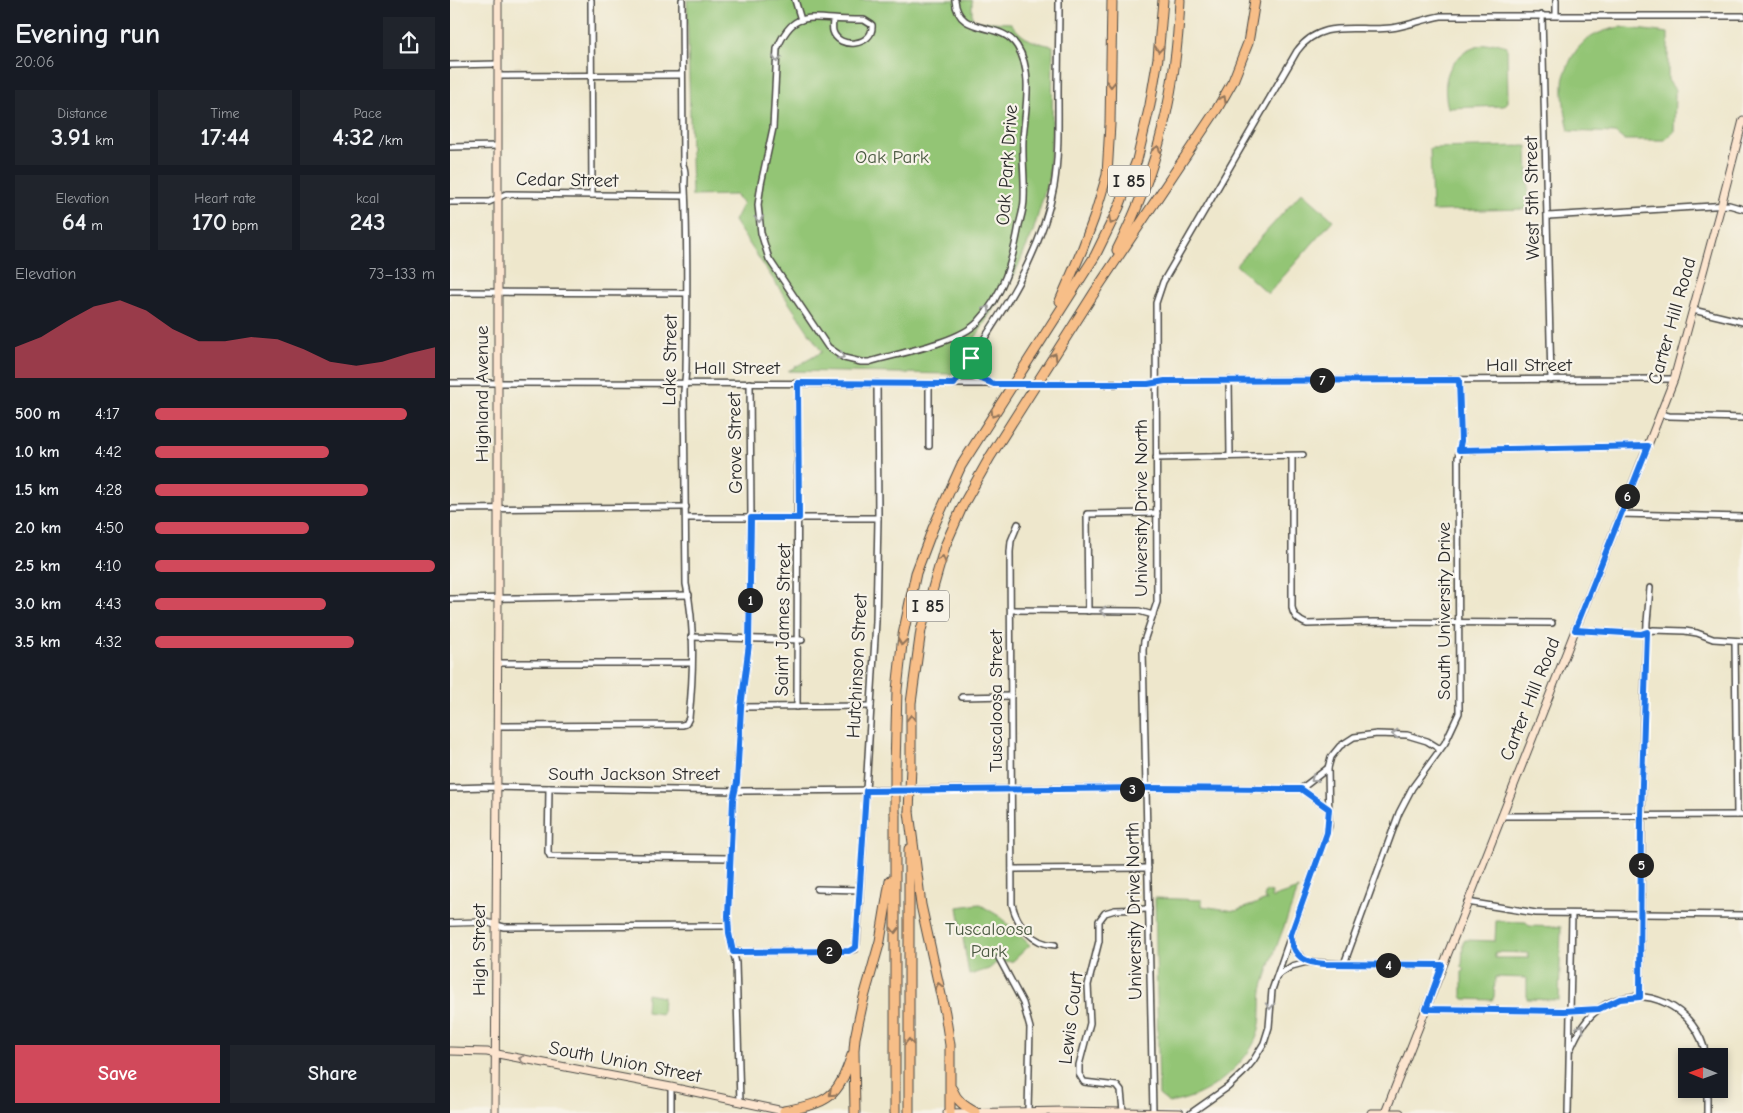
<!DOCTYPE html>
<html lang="en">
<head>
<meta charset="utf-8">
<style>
  :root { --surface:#171b24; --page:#20242c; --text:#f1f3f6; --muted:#9ea1a6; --accent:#d1495b }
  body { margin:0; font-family:"Comic Neue",sans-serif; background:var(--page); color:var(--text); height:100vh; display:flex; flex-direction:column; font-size:19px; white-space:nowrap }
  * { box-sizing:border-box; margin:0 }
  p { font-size:16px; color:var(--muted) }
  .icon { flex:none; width:28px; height:28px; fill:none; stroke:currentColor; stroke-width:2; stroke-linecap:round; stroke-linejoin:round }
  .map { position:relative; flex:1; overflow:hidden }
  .sheet { display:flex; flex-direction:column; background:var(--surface); width:450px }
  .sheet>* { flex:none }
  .needle { width:32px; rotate:271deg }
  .buttons { position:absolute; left:1228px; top:1048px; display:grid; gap:10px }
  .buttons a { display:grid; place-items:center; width:50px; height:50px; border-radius:0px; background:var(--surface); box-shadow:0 2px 8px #0003; font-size:25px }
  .pin { position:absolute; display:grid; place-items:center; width:42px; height:42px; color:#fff; margin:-21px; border-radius:10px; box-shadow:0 2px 8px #0006 }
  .km { position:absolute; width:25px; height:25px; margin:-12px; border-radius:50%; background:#222; color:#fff; font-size:14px; line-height:25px; text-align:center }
  .round { display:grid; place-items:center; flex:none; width:52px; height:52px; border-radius:0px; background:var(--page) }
  .headline { display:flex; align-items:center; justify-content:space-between; height:85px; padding:0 15px }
  h1 { font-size:28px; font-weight:600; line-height:38px }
  .metrics { display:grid; grid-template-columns:repeat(3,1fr); gap:8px; height:85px; padding:5px 15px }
  .metrics div { display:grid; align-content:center; border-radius:0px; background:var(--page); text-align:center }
  .metrics b { font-size:25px; font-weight:600 }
  .metrics small { font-size:14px; font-weight:400 }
  .metrics p { font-size:14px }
  .chart { height:140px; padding:10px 15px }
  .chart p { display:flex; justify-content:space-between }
  .chart svg { width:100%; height:90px; margin-top:5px; fill:var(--accent); opacity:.7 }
  .button { display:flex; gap:10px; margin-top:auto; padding:10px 15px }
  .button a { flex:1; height:58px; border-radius:0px; background:var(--accent); color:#fff; font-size:20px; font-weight:600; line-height:58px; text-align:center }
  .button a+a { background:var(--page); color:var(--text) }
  ul { padding:0 15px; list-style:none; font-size:16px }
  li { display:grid; grid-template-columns:80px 60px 1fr; align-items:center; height:38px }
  li i { height:12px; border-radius:6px; background:var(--accent) }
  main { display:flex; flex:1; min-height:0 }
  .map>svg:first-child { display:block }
  .green { fill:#93c575; stroke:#5f7850; fill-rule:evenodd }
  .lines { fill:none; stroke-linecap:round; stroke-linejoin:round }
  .minor-casing { stroke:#484743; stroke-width:8 }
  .tertiary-casing { stroke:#484743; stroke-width:8 }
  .secondary-casing { stroke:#484743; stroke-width:9 }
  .motorway-casing { stroke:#484743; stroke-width:11 }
  .minor { stroke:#fff; stroke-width:5 }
  .tertiary { stroke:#fff; stroke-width:5.5 }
  .secondary { stroke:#fce5cf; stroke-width:7 }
  .motorway { stroke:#f7be88; stroke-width:9 }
  .minor-bridge-casing { stroke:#484743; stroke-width:8; stroke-linecap:butt }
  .motorway-bridge-casing { stroke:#484743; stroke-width:11; stroke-linecap:butt }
  .minor-bridge { stroke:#fff; stroke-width:5 }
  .motorway-bridge { stroke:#f7be88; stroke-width:9 }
  .oneway { stroke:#91745a }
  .oneway2 { stroke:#a0a0a0 }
  .oneway3 { stroke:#94887d }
  .route-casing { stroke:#fff; stroke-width:10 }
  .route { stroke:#1a73e8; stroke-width:6 }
  .labels { text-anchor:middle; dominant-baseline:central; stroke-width:4.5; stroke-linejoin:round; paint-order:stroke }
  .shield { fill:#f7f3e8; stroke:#686764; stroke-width:1 }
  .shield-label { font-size:18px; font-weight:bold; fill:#2b2b2b }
  .park-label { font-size:19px; fill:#4a5941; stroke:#f7f3e8 }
  .street-label { font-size:19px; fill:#2b2b2b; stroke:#f7f3e8 }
</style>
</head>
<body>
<main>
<section class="sheet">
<div class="headline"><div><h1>Evening run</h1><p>20:06</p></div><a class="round"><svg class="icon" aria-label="share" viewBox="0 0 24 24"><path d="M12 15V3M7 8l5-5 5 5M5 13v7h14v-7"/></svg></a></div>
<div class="metrics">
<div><p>Distance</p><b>3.91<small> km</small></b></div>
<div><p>Time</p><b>17:44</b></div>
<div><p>Pace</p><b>4:32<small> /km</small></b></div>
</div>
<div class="metrics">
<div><p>Elevation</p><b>64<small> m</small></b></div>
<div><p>Heart rate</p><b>170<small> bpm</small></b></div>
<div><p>kcal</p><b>243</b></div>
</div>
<div class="chart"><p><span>Elevation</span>73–133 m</p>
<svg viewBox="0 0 160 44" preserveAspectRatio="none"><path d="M0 44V29L10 24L20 16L30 9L40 6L50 11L60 20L70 26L80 26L90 24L100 25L110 30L120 36L130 38L140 36L150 32L160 29V44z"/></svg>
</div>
<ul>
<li><b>500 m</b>4:17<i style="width:90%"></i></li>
<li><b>1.0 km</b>4:42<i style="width:62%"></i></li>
<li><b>1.5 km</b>4:28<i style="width:76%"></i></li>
<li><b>2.0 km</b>4:50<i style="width:55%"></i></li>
<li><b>2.5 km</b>4:10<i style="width:100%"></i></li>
<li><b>3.0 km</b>4:43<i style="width:61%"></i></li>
<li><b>3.5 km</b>4:32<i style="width:71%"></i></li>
</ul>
<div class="button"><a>Save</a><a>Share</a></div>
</section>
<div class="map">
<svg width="1293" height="1113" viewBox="0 0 1293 1113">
  <rect width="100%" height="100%" fill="#f7f3e8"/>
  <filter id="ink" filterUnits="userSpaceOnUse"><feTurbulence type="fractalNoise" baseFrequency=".02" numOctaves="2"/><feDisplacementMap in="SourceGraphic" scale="10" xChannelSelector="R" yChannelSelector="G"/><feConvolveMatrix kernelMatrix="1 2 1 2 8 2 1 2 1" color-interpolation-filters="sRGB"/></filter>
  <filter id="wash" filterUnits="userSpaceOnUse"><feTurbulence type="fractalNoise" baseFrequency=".0096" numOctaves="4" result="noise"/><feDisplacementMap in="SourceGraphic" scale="20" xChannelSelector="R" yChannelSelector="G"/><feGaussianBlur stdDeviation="1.12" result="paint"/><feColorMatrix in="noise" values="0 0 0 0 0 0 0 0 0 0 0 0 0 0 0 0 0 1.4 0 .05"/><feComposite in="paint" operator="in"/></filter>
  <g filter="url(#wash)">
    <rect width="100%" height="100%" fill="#eee7cc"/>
    <g class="green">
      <path d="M 237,0 L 522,0 L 522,21 L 561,23 C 573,40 583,42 603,46 L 602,128 L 599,177 L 583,232 L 564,275 L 503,374 L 338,371 L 372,352 L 284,221 L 293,203 L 285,195 L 242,196 Z"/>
      <path d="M 1170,27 L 1218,33 L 1218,80 L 1225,90 L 1225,92 L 1224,132 L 1215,140 L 1174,140 L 1165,133 L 1119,131 C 1116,115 1112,99 1113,84 C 1113,79 1115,73 1117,69 C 1126,42 1144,32 1170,27 Z"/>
      <path d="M 1046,43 L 1057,46 L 1058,102 L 1054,106 L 998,108 C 988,69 1008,46 1046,43 Z"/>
      <path d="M 1077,146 L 1079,209 L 982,211 L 980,148 Z"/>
      <path d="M 852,192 L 883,220 L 818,294 L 786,265 Z"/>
      <path d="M 848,889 C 837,920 824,951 814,983 C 809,998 813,1014 809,1029 C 805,1052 775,1081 755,1091 C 744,1097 731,1101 719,1103 L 709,1095 L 705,898 L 752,900 L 752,906 L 785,911 L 817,900 L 814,898 L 816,891 L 822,893 L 821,898 Z"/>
      <path d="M 529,904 L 549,916 L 580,945 L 563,961 L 546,963 L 539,969 L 519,975 L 508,907 Z"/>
      <path d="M 1046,921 L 1076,922 L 1079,926 L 1111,927 L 1109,1000 L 1077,999 L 1077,978 L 1045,977 L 1044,997 L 1042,1000 L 1014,999 L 1012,996 L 1012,972 L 1015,970 L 1012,967 L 1013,943 L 1015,940 L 1045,941 ZM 1045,952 L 1078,953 L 1078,958 L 1045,958 Z"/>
      <path d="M 197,994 L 213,997 L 212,1014 L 196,1012 Z"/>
    </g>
  </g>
  <g filter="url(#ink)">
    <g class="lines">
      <g class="minor-casing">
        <g id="minor">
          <path d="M 141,0 L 142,195"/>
          <path d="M 345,0 L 351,20"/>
          <path d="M 1092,15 L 1101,380"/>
          <path d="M 1106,15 L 1106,0"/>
          <path d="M 383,19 C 383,23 382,27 383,31 C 388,50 424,46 422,25 L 414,20 C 404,20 393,20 383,19 C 352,16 340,17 327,49 L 323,128 L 311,184 L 308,205 L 311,233 L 319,259 L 378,347 L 394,358 L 411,362 L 419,362 C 449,353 508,343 528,322 C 553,296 563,259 569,225 C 571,217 574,208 574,199 C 575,179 572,159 573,139 C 575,110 584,72 567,46 C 550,19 508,38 505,0"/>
          <path d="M 0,65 L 48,64"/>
          <path d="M 48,76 L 232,75"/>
          <path d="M 0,147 L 48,146"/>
          <path d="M 0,202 L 39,202 L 56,194 L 235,196"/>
          <path d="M 1098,216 L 1279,205 L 1293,209"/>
          <path d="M 0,292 L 236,293"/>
          <path d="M 1243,310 L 1293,322"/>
          <path d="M 521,359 L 521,369 L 524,376 L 544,384"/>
          <path d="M 779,380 L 780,456"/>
          <path d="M 0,383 L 534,384"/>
          <path d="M 479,384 L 479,446"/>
          <path d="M 504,384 C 545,323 591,259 604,186 C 609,155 608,125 608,95 C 608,63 609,32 609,0"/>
          <path d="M 645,384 L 698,384 L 715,381 L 1224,379"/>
          <path d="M 1210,414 L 1219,416 L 1293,418"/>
          <path d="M 1009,450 L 1198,446"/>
          <path d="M 842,456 L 842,607 C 843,616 849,621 857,624 L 923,622 L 1102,623"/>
          <path d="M 706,458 L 853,455"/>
          <path d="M 0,509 L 236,507"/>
          <path d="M 1170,514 L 1293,517"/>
          <path d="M 236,518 L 428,518"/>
          <path d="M 568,524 L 561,541 L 560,552 L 562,904 C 567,925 582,944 605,945"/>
          <path d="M 0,599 L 239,595"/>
          <path d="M 561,610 L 689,611 L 703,615"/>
          <path d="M 638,611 L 637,514 L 707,513"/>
          <path d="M 1125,630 L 1191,634 L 1203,630 L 1235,631 L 1247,633 L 1263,639 L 1293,641"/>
          <path d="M 241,637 L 352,640"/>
          <path d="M 1285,641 L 1287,815"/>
          <path d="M 48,663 L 241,663"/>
          <path d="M 512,697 L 561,696"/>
          <path d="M 291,707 L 421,706"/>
          <path d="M 347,707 L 348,383"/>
          <path d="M 48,726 L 232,725 L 236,724 L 239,718 C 243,678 245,623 236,584 L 234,391 L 236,370 C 237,309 238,248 235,188 C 234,181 237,172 233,165 L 232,0"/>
          <path d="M 0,788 L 37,787 L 291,791 L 697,788 L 842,789 L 851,789 L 879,809"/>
          <path d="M 99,788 L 98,852 L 100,856 L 280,858"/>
          <path d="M 851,789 L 878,768 L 881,757 L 890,746 L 904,737 L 927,734 L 957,735 L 977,741 L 990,749"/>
          <path d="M 1052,816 L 1293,815"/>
          <path d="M 562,869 L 698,868"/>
          <path d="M 367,889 L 410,890"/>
          <path d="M 1017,902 L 1086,913 L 1293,915"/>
          <path d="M 46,925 L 54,927 L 278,926"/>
          <path d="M 840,937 L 844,950 L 857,962"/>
          <path d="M 283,952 L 399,951 L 405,949 L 407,943 L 426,621 L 428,518 L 427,383"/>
          <path d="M 549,958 L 573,1003 L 580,1028 L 578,1111"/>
          <path d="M 894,964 L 949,813 L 962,788 L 995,743 L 1009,713 L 1008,458 L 1011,441 L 1009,380"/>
          <path d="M 828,975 L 842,966 L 857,962 L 894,964 L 992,965"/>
          <path d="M 1190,997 L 1193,727 L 1197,622 L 1200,588"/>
          <path d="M 976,1009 L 1114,1011 L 1148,1009"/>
          <path d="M 1121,1048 C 1128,1032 1135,1019 1150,1008 C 1192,979 1248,1008 1256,1056"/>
          <path d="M 290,1102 L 286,963 L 279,933 L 278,917 L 283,800 L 287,782 L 291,707 L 299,644 L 301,518 L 300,383"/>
          <path d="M 673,1111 L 671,1091 L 667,1086 L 634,1082 L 629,1074 L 629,1065 L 640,1023 L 638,985 L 649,941 L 649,921 L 655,913 L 665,910 L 699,909"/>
          <path d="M 703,1112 L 693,650 L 694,641 L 707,602 L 706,303 L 713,282 L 847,51 C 871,18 906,32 941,28 C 958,26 974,19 991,16 L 1293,16"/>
          <path d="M 221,1113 L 221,1087"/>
          <path d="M 741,1113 L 778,1087 L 793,1073 L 803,1061 L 814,1043 L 819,1027 L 822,990 L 879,826 L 878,768"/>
          <path d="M 1118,1113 L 1122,914"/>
          <path d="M 1257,1113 L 1257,1089"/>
        </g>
      </g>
      <g class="tertiary-casing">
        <path id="tertiary" d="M 0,923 L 36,922 L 46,925"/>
      </g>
      <g class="secondary-casing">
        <g id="secondary">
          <path d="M 0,1051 L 37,1052 L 221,1087 L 338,1112"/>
          <path d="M 45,1113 L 48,598 L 48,0"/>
          <path d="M 497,1113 L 614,1111 L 730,1113"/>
          <path d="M 921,1113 L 950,1113"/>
          <path d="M 935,1113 L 1224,379 L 1271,206 L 1293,120"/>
        </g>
      </g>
      <g class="motorway-casing">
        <g id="motorway">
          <path d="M 667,250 C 709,168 726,91 730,0"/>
          <path d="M 610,301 L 632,250 L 644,218 L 657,175 L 660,124 L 662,0"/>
          <path d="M 445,767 L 447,690 L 453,635 L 466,573 L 483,528 L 511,466 L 645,256 L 669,207 L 687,160 L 700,105 L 708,58 L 713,0"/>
          <path d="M 461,767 L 461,703 L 471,630 L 495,546 L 513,505 L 540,457 L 646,290 L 767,109 L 783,81 L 798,43 L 805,0"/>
          <path d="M 459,812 L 471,905 L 495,1013 L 500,1045 L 500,1113"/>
          <path d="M 502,1089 C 507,1101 514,1106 525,1112"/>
          <path d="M 334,1111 C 379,1102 387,1099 402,1055"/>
          <path d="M 405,1113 L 404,1050 L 405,1038 L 413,1001 L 430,941 L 440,881"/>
          <path d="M 445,1113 L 445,813"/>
          <path d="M 459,1113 L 459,849"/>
        </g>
      </g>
      <use href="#minor" class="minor"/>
      <use href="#tertiary" class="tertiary"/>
      <use href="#secondary" class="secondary"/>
      <use href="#motorway" class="motorway"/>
      <g class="minor-bridge-casing">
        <path id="minor-bridge" d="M 534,384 L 645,384"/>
      </g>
      <g class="motorway-bridge-casing">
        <g id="motorway-bridge">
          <path d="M 459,812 L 461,767"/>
          <path d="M 445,813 L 445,767"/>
        </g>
      </g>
      <use href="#minor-bridge" class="minor-bridge"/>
      <use href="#motorway-bridge" class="motorway-bridge"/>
    </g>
    <defs><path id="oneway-chevron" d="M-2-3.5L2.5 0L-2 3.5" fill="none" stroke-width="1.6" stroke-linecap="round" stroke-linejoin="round" transform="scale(1.25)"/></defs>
    <g class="oneway">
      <use href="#oneway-chevron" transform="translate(709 49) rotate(96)"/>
      <use href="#oneway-chevron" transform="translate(661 84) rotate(91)"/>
      <use href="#oneway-chevron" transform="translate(773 99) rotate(-60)"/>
      <use href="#oneway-chevron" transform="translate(707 149) rotate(-74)"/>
      <use href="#oneway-chevron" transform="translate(662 221) rotate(117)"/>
      <use href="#oneway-chevron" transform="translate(604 356) rotate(-58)"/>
      <use href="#oneway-chevron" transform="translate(544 414) rotate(122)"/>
      <use href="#oneway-chevron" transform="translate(492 559) rotate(-74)"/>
      <use href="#oneway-chevron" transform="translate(452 642) rotate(97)"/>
      <use href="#oneway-chevron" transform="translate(461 718) rotate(-90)"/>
      <use href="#oneway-chevron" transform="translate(445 930) rotate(90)"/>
      <use href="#oneway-chevron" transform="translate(489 986) rotate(-103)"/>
      <use href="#oneway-chevron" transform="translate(459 1042) rotate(-90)"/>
      <use href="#oneway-chevron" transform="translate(382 1093) rotate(136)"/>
    </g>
    <g class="oneway2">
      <use href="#oneway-chevron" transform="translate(327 59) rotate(94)"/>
      <use href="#oneway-chevron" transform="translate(309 219) rotate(86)"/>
      <use href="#oneway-chevron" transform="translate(537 309) rotate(-57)"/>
      <use href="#oneway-chevron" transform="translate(391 356) rotate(29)"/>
      <use href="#oneway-chevron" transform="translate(653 611) rotate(-180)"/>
      <use href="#oneway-chevron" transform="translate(945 734) rotate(180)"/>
      <use href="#oneway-chevron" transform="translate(864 779) rotate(142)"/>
      <use href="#oneway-chevron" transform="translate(820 1006) rotate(92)"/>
      <use href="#oneway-chevron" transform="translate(1131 1028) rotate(-57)"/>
    </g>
    <use class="oneway3" href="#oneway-chevron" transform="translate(72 1059) rotate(-169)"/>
  </g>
  <g class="lines" filter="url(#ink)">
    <g class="route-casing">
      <path id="route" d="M 521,358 L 521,369 L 524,376 L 544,384 L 698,384 L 715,381 L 1009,380 L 1011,441 L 1009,450 L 1198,446 L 1125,630 L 1191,634 L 1197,632 L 1191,815 L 1190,997 L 1170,999 L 1149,1009 L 1114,1011 L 976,1009 L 992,965 L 875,964 C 855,963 845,958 840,937 L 877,833 L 879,809 L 851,789 L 842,789 L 697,788 L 416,791 L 406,947 L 399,951 L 283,952 L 279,933 L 278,916 L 283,800 L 287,782 L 291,707 L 299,644 L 301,518 L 349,518 L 348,383 L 504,384 Z"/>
    </g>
    <use href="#route" class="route"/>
  </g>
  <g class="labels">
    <g class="shield">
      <rect x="658" y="165.5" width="42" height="31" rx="4"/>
      <rect x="457" y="590.5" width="42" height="31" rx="4"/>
    </g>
    <g class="shield-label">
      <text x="679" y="181">I 85</text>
      <text x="478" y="606">I 85</text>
    </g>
    <g class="park-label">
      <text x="442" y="157">Oak Park</text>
      <text x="539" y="929">Tuscaloosa<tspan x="539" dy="22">Park</tspan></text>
    </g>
    <g class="street-label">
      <text transform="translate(557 165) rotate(-86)">Oak Park Drive</text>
      <text transform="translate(117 180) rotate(1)">Cedar Street</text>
      <text transform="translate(1082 198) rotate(-91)">West 5th Street</text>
      <text transform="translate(1222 321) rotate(-74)">Carter Hill Road</text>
      <text transform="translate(220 360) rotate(-89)">Lake Street</text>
      <text x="1079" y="365">Hall Street</text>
      <text x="287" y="368">Hall Street</text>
      <text transform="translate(32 394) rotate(-90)">Highland Avenue</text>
      <text transform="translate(285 443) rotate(-91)">Grove Street</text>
      <text transform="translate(691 508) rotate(-90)">University Drive North</text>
      <text transform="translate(994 611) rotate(-90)">South University Drive</text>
      <text transform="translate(333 620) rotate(-89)">Saint James Street</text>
      <text transform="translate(407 666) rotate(-87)">Hutchinson Street</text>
      <text transform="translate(1080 699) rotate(-68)">Carter Hill Road</text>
      <text transform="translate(546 701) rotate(-90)">Tuscaloosa Street</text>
      <text x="184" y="774">South Jackson Street</text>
      <text transform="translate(684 911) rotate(-91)">University Drive North</text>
      <text transform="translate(29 950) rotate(-90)">High Street</text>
      <text transform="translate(621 1018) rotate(-83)">Lewis Court</text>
      <text transform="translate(175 1062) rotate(11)">South Union Street</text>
    </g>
  </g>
</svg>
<div class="buttons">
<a><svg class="needle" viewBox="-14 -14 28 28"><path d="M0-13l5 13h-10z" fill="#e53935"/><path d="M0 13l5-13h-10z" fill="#9ea1a6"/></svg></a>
</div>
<div class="pin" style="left:521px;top:358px;background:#1e9e55"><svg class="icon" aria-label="arrive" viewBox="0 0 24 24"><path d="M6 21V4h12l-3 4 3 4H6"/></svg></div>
<b class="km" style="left:300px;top:600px">1</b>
<b class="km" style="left:379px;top:951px">2</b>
<b class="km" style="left:682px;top:789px">3</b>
<b class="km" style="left:938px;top:965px">4</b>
<b class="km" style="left:1191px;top:865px">5</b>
<b class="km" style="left:1177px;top:496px">6</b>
<b class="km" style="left:872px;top:380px">7</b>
</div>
</main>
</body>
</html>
